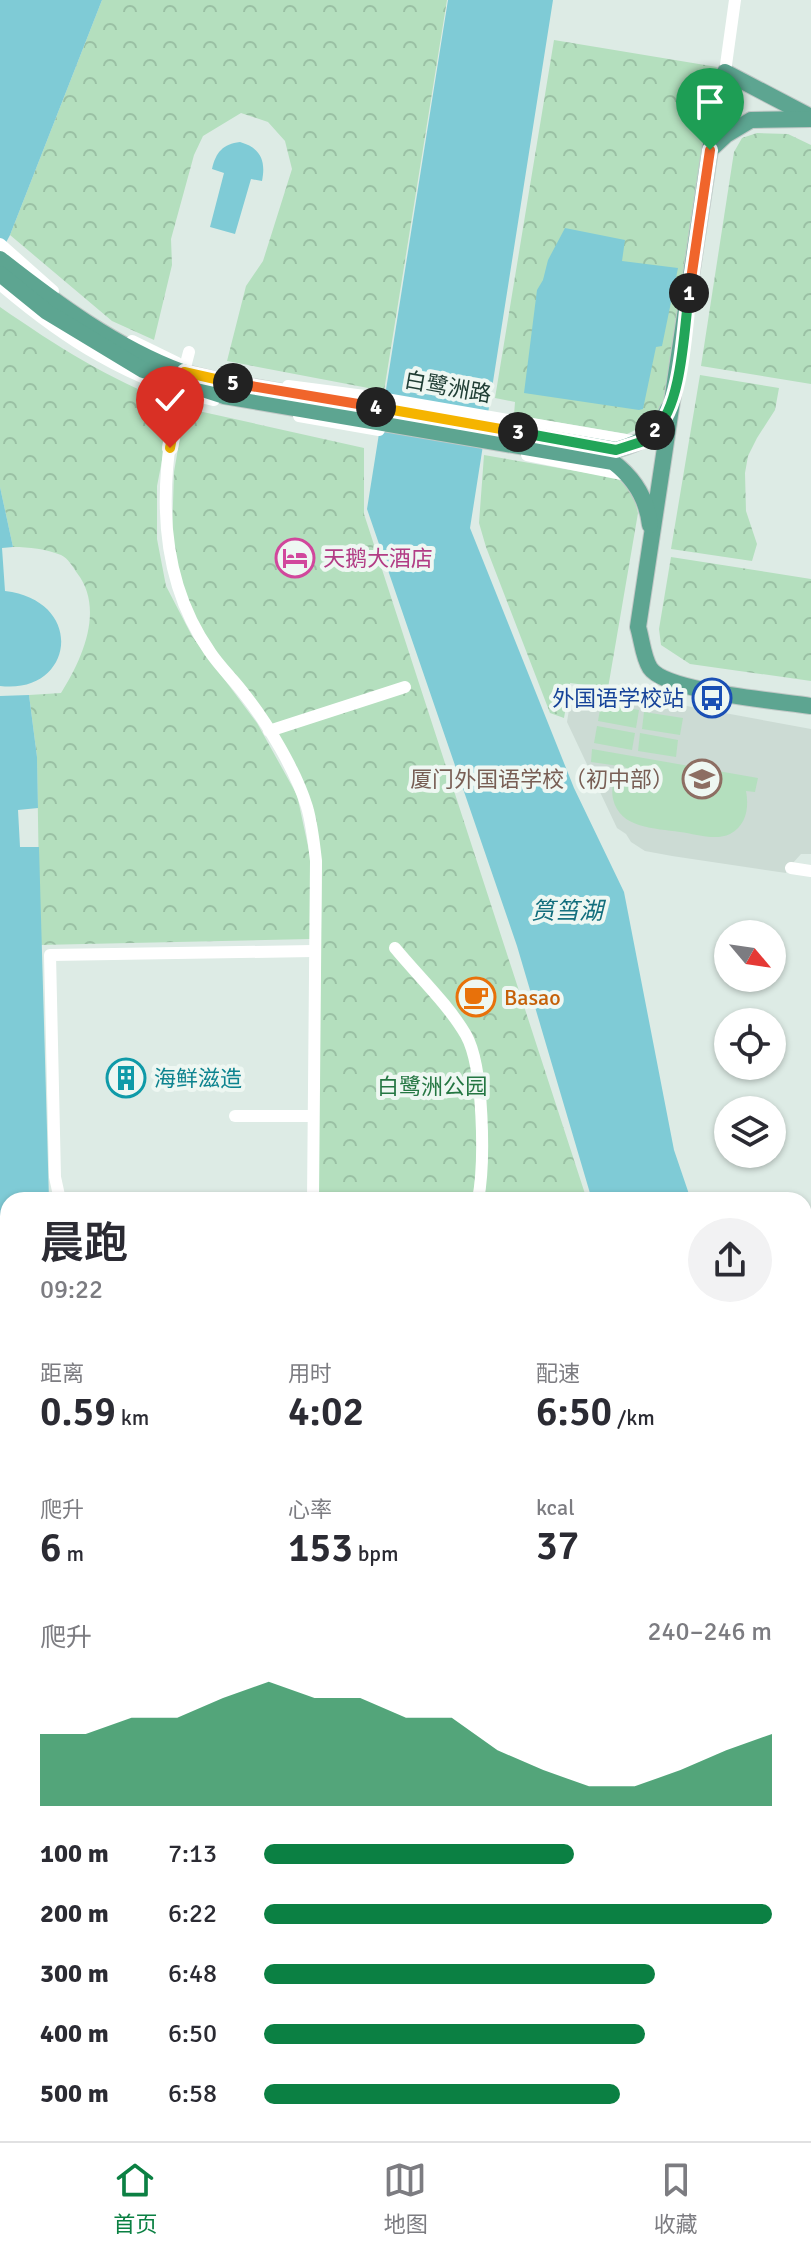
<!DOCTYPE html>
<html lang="zh">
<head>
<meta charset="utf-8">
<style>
  :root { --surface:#fff; --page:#f2f2f3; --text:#2b2b33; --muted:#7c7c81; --line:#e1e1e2; --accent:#0b8043 }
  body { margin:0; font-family:Signika,"Noto Sans SC",sans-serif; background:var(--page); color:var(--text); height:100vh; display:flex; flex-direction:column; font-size:30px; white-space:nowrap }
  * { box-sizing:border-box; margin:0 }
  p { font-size:26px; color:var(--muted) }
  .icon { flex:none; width:44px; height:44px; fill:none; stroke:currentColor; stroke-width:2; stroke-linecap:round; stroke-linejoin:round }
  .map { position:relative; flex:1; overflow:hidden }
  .panel { position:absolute; left:0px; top:1192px; width:812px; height:950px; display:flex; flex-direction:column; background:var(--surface); border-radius:24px 24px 0 0; box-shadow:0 2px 6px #0004 }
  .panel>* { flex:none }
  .needle { width:52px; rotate:119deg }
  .buttons { position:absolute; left:714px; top:920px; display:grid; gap:16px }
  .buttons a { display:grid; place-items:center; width:72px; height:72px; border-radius:50%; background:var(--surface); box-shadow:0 2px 6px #0004; font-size:40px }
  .pin { position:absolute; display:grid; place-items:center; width:68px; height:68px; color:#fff; margin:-82px -34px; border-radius:50% 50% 50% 0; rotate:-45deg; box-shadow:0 0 8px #0007 }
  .pin .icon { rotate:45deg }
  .km { position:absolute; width:40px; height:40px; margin:-20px; border-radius:50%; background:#222; color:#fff; font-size:22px; line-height:40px; text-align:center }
  .round { display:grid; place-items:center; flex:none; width:84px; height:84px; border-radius:42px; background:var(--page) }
  .summary { display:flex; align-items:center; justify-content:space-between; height:136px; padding:0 40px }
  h1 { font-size:44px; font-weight:600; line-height:60px }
  .stats { display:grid; grid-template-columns:repeat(3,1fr); gap:12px; height:136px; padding:8px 40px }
  .stats div { display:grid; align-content:center }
  .stats b { font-size:40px; font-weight:600 }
  .stats small { font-size:22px; font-weight:400 }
  .stats p { font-size:22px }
  .chart { height:224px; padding:16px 40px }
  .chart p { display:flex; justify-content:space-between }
  .chart svg { width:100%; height:144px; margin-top:8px; fill:var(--accent); opacity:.7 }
  ul { padding:0 40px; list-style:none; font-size:26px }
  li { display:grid; grid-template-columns:128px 96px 1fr; align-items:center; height:60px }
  li i { height:20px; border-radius:10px; background:var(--accent) }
  .dock { display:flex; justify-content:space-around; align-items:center; height:112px; border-top:2px solid var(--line); background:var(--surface); font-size:22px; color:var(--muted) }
  .dock a { display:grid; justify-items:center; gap:4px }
  .dock .selected { color:var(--accent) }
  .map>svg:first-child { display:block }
  .built { fill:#ccdbd4 }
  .forest { fill:url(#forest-firs) }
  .park { fill:url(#park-crowns) }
  .garden { fill:#b4dfbe }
  .water { fill:#7fcbd6 }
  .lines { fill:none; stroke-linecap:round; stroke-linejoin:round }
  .major-casing { stroke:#c0c8c6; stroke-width:18 }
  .minor { stroke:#fff; stroke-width:12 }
  .major { stroke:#5da591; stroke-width:16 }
  .split-1-casing { stroke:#fff; stroke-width:16 }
  .split-2-casing { stroke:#fff; stroke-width:16 }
  .split-3-casing { stroke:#fff; stroke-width:16 }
  .split-4-casing { stroke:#fff; stroke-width:16 }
  .split-5-casing { stroke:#fff; stroke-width:16 }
  .split-6-casing { stroke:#fff; stroke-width:16 }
  .split-1 { stroke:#f0652b; stroke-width:10 }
  .split-2 { stroke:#22a559; stroke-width:10 }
  .split-3 { stroke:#22a559; stroke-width:10 }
  .split-4 { stroke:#f5b400; stroke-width:10 }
  .split-5 { stroke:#f0652b; stroke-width:10 }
  .split-6 { stroke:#f5b400; stroke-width:10 }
  .labels { text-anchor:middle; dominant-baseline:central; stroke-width:8; stroke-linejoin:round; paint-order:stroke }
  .street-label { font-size:22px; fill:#1e3c33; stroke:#eef7f2 }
  .hotel-label { font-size:22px; fill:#b23c85; stroke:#eef7f2; text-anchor:start }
  .transit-label { font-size:22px; fill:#164399; stroke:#eef7f2; text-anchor:end }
  .education-label { font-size:22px; fill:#785e54; stroke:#eef7f2; text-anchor:end }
  .food-label { font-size:22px; fill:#c56008; stroke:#eef7f2; text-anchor:start }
  .culture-label { font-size:22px; fill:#0d838f; stroke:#eef7f2; text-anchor:start }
  .park-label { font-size:22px; fill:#247642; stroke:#eef7f2 }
  .water-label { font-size:24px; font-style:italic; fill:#136e7d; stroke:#eef7f2 }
</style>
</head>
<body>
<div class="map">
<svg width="811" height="2141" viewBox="0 0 811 2141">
  <defs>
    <pattern id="forest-firs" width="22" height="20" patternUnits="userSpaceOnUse" patternTransform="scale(2)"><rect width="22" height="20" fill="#b4dfbe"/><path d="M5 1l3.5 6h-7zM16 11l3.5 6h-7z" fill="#9ac0a4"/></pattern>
    <pattern id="park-crowns" width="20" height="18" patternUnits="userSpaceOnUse" patternTransform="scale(2)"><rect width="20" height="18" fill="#b4dfbe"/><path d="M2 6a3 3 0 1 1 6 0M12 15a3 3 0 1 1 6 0" fill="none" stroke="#9ac0a4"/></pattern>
  </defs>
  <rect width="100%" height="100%" fill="#ddebe5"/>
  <path class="built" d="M 573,685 L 811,729 L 811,854 L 801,854 L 792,864 L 787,864 L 786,873 L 672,856 L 645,851 L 631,842 L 626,834 L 617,828 L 567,722 Z"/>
  <path class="forest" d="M 206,2134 L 492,2134 L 491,2141 L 209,2141 Z"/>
  <g class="park">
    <path d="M 102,0 L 447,0 L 384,391 L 227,361 L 246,286 L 263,261 L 292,169 L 285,141 L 268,122 L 241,113 L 203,136 L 194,155 L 171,239 L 172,265 L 154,340 L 112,321 L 10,235 Z"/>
    <path d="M 554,40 L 717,67 L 670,386 L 661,414 L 652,422 L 627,434 L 514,415 L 515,402 L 495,398 Z"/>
    <path d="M 757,133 L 788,134 L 811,145 L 811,384 L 701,366 L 734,152 L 742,138 Z"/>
    <path d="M 0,307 C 58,347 107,378 173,404 L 157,486 L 157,539 L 166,586 L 192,636 L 257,723 L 297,795 L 311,860 L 310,939 L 40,945 L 37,757 L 29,695 L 61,693 C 82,660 105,609 77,573 C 73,567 68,558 61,555 C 46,549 29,547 13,547 L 0,487 Z"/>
    <path d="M 700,375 L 779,388 L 775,410 L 757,438 L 748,456 L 745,473 L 746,511 L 757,544 L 752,561 L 671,549 Z"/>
    <path d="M 185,408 L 364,448 L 364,514 L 587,1200 L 317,1200 L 322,864 L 313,809 L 275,743 L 210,652 L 184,605 L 172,535 L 174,472 Z"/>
    <path d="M 484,455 L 617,478 L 633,493 L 638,513 L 608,688 L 570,683 L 564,718 L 550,713 L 486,547 L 479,523 Z"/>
    <path d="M 671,557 L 811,579 L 811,681 L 690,664 L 661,645 L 659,629 Z"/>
  </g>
  <g class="garden">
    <path d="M 601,704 L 639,710 L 636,728 L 598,721 Z"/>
    <path d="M 644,712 L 683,718 L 680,735 L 642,729 Z"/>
    <path d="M 597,726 L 635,733 L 632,750 L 594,743 Z"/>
    <path d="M 640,733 L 678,740 L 676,757 L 638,751 Z"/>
    <path d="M 592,749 L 758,778 L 755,792 L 746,791 C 749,807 747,825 730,834 C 716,841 695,834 680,832 C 655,828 620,829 613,799 C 610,784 616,776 626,767 L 591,762 Z"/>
  </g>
  <g class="water">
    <path d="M 0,0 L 102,0 L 10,235 L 0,254 Z"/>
    <path d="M 448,0 L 553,0 L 470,528 L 574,788 L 624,892 L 674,1150 L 691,1200 L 592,1200 L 517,946 L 367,509 Z"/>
    <path d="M 240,142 C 261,148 266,161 262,181 L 251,179 L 235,234 L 210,227 L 224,173 L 212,169 C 216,152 223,144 240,142 Z"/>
    <path d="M 565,228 L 625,240 L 622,261 L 678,268 L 662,346 L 656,347 L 643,409 L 639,410 L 524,393 L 537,290 L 543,280 L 548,260 Z"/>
    <path d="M 0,487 L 13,547 L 2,548 L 5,591 C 87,601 74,695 0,686 Z"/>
    <path d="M 29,695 L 37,757 L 38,808 L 18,810 L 20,847 L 39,847 L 49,1200 L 8,1200 L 8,2134 L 206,2134 L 209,2141 L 0,2141 L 0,696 Z"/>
    <path d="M 804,1413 L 811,1413 L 811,2035 L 804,2065 Z"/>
    <path d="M 492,2134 L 659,2134 L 657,2141 L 491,2141 Z"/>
    <path d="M 689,2134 L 789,2134 L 788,2141 L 687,2141 Z"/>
  </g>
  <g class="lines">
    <g class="major-casing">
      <g id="major">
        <path d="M 811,117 L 725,72 L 710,150 L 638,627 C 642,640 643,657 650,668 C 666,692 780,701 811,706"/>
        <path d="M 710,150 L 726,135 L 751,120 L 811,119"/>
        <path d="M 0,259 C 56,303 115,347 182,372 C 196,376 211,379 224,382 L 616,450 C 640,443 660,434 668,409"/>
        <path d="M 0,274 L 47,312 L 143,370 L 224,396 L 613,462 C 634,478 647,499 650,525"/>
        <path d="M 804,1357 L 811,1357"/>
        <path d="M 0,1361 L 8,1361"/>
        <path d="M 804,1370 L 811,1370"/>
        <path d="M 0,1373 L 8,1373"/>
      </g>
    </g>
    <g class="minor">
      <path d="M 725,72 L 735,0"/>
      <path d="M 0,244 L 53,291"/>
      <path d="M 0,284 C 63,338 132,383 214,400"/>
      <path d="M 132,341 L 177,363"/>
      <path d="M 189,352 C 162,451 147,562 210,652 C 220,667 234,680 245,695 C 268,724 296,771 307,807 C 312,824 314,843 316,861 L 313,1200"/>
      <path d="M 288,386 L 380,398 L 637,442"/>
      <path d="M 299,416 L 379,430"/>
      <path d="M 527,455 L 627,475"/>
      <path d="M 269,731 L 405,687"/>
      <path d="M 791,868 L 811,871"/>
      <path d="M 395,948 C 418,976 448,1004 466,1035 C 484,1067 485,1163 478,1200"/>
      <path d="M 235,1116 L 313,1116"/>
      <path d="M 60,1200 L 55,1177 L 50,955 L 313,951"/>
    </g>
    <use href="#major" class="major"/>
  </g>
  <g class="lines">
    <g class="split-1-casing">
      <path id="split-1" d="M 689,293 L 710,150"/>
    </g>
    <g class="split-2-casing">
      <path id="split-2" d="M 655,430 C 682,407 684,329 689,293"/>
    </g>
    <g class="split-3-casing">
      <path id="split-3" d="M 518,432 L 616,450 L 641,442 L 655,430"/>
    </g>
    <g class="split-4-casing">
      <path id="split-4" d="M 376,407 L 518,432"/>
    </g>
    <g class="split-5-casing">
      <path id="split-5" d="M 233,383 L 376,407"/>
    </g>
    <g class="split-6-casing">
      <path id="split-6" d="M 170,448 L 184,372 L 233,383"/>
    </g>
    <use href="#split-1" class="split-1"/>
    <use href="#split-2" class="split-2"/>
    <use href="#split-3" class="split-3"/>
    <use href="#split-4" class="split-4"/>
    <use href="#split-5" class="split-5"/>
    <use href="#split-6" class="split-6"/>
  </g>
  <defs>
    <g id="hotel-ring" transform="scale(2)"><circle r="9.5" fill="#eef7f2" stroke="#d1479c" stroke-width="1.5"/><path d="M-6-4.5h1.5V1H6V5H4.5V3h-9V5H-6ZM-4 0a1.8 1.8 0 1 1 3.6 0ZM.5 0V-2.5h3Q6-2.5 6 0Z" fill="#d1479c"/></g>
    <g id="bus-ring" transform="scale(2)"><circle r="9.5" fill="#eef7f2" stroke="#1a4fb4" stroke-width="1.5"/><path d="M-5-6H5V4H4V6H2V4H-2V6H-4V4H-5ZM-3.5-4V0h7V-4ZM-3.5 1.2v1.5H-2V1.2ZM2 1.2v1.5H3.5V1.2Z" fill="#1a4fb4"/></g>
    <g id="school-ring" transform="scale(2)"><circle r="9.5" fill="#eef7f2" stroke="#8d6e63" stroke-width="1.5"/><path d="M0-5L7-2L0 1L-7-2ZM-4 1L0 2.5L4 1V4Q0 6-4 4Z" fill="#8d6e63"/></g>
    <g id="cafe-ring" transform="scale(2)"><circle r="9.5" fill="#eef7f2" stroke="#e8710a" stroke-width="1.5"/><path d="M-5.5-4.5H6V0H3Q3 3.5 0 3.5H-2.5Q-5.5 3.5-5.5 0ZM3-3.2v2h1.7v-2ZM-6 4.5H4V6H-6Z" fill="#e8710a"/></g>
    <g id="building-ring" transform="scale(2)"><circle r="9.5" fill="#eef7f2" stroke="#0f9aa8" stroke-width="1.5"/><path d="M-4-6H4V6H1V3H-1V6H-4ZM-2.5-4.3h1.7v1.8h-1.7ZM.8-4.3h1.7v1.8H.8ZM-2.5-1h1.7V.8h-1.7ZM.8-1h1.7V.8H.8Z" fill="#0f9aa8"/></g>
  </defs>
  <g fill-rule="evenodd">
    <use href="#hotel-ring" x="295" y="558"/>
    <use href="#bus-ring" x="712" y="698"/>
    <use href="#school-ring" x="702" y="779"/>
    <use href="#cafe-ring" x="476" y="997"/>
    <use href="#building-ring" x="126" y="1078"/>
  </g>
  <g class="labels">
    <g class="street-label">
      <text transform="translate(448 387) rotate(10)">白鹭洲路</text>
    </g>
    <g class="hotel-label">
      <text x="323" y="558">天鹅大酒店</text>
    </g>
    <g class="transit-label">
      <text x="684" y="698">外国语学校站</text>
    </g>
    <g class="education-label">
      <text x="674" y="779">厦门外国语学校（初中部）</text>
    </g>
    <g class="food-label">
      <text x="504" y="997">Basao</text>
    </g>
    <g class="culture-label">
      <text x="154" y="1078">海鲜滋造</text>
    </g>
    <g class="park-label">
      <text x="432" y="1086">白鹭洲公园</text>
    </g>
    <g class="water-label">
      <text x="567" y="911">筼筜湖</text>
    </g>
  </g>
</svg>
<div class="buttons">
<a><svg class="needle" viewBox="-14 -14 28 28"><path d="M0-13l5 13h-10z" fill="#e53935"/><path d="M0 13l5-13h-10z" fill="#7c7c81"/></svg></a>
<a><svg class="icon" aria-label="locate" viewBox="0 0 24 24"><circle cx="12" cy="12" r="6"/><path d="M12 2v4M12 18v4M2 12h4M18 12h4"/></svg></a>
<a><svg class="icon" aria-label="layers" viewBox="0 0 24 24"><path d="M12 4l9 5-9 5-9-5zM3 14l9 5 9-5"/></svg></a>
</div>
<div class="pin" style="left:710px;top:150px;background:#1e9e55"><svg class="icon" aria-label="arrive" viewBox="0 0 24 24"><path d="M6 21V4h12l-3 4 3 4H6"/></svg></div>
<div class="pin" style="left:170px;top:448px;background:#d93025"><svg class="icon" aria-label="check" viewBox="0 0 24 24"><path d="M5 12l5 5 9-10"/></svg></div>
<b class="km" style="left:689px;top:293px">1</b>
<b class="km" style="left:655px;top:430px">2</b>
<b class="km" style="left:518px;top:432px">3</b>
<b class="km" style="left:376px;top:407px">4</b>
<b class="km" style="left:233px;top:383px">5</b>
<section class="panel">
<div class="summary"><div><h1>晨跑</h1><p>09:22</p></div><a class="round"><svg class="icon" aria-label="share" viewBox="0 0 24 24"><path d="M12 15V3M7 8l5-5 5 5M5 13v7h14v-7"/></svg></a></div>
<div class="stats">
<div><p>距离</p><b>0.59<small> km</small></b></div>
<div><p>用时</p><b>4:02</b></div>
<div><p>配速</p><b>6:50<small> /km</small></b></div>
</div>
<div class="stats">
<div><p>爬升</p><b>6<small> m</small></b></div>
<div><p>心率</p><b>153<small> bpm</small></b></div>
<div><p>kcal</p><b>37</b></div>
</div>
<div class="chart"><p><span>爬升</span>240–246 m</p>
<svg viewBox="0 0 160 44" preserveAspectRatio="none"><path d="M0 44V22L10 22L20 17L30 17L40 11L50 6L60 11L70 11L80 17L90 17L100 27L110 33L120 38L130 38L140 33L150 27L160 22V44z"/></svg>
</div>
<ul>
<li><b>100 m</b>7:13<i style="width:61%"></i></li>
<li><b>200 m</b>6:22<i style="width:100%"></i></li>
<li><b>300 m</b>6:48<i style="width:77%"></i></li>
<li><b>400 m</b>6:50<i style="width:75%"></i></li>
<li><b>500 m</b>6:58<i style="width:70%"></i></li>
</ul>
</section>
</div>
<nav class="dock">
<a class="selected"><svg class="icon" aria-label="home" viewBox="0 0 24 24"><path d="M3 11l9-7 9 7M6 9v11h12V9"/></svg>首页</a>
<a><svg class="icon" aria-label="map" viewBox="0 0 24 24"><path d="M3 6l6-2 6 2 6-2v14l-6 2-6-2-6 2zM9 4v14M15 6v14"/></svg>地图</a>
<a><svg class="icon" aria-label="saved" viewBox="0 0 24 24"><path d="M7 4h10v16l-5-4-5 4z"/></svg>收藏</a>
</nav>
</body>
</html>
